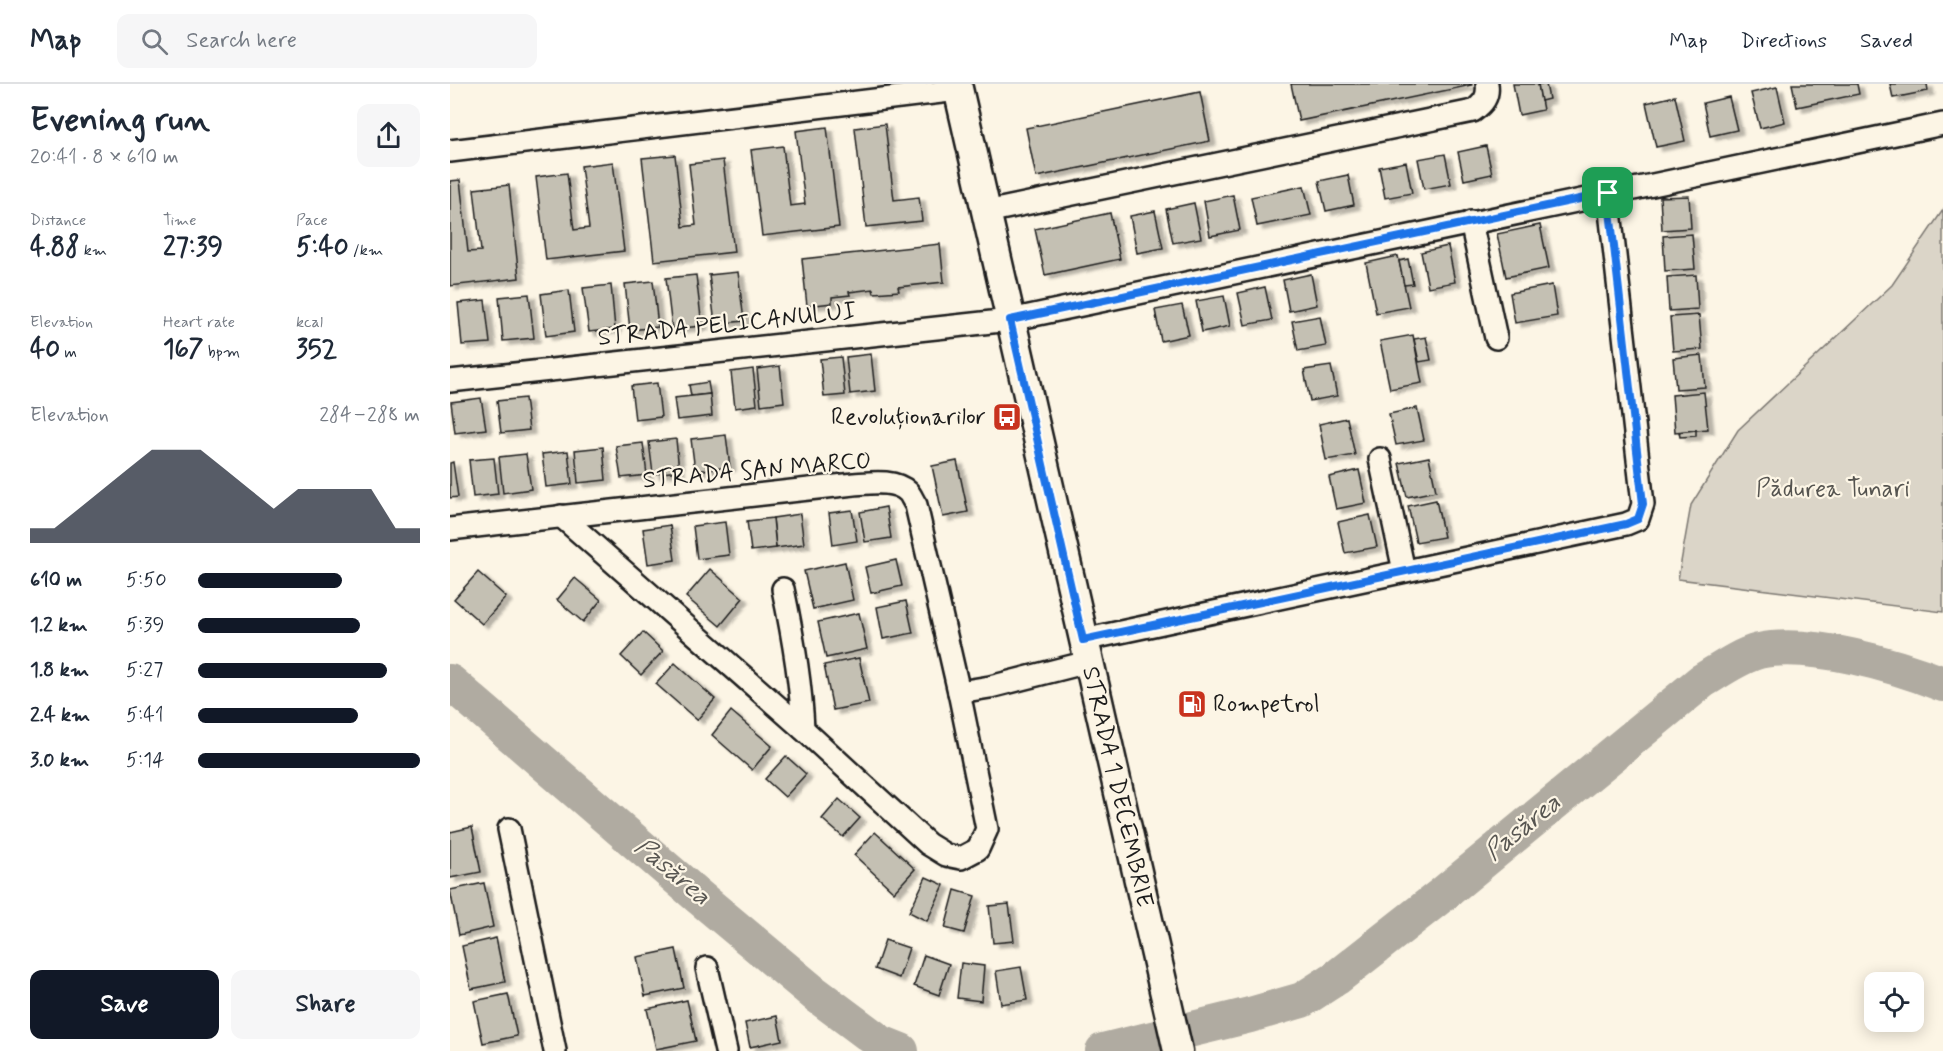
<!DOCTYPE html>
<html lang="en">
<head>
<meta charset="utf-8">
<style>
  :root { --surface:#fff; --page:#f6f6f7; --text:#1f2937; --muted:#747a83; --line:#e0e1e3; --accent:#111827 }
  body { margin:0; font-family:Mynerve,sans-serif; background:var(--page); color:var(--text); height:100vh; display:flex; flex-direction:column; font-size:22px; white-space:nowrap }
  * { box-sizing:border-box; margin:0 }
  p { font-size:20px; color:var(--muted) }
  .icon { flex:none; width:33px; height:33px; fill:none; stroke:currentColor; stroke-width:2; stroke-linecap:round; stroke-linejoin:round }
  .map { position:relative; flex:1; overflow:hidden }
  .details { display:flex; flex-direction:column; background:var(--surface); width:450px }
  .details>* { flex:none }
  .fabs { position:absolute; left:1414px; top:888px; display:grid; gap:12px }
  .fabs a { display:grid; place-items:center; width:60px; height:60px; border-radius:12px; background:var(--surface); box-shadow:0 3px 15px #0003; font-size:30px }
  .pin { position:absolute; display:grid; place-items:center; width:51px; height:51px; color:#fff; margin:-26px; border-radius:12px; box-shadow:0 3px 9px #0006 }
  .round { display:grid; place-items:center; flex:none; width:63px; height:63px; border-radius:12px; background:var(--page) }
  .head { display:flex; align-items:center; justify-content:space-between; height:102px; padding:0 30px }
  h1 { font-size:33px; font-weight:700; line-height:45px }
  .figures { display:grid; grid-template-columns:repeat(3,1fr); gap:9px; height:102px; padding:6px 30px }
  .figures div { display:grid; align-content:center }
  .figures b { font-size:26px; font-weight:700 }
  .figures small { font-size:16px; font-weight:400 }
  .figures p { font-size:16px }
  .chart { height:168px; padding:12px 30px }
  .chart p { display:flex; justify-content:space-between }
  .chart svg { width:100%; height:108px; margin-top:6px; fill:var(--accent); opacity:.7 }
  .action { display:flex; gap:12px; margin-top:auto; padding:12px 30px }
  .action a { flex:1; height:69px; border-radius:12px; background:var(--accent); color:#fff; font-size:24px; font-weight:700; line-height:69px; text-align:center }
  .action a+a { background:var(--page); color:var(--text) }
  ul { padding:0 30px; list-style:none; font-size:20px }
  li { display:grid; grid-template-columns:96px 72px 1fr; align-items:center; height:45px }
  li i { height:15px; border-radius:8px; background:var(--accent) }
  header { display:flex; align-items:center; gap:36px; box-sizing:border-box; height:84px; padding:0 30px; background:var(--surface); border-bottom:2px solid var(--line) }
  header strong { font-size:28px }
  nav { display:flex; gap:33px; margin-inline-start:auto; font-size:21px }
  .search { width:420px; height:54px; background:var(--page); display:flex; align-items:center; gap:15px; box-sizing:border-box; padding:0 21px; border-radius:12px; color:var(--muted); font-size:22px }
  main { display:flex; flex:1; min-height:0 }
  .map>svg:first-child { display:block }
  .green { fill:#dbd5c8; stroke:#7c7872; stroke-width:1.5 }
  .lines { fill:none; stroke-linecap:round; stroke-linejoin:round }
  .river { stroke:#b0aba1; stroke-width:36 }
  .building { fill:#c4c0b3; stroke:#1c1c1c; stroke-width:1.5; filter:url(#shadow) }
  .street-casing { stroke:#1c1c1c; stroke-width:26 }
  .secondary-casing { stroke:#1c1c1c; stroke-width:33 }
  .street { stroke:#fcf5e5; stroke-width:21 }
  .secondary { stroke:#fcf5e5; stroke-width:28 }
  .route-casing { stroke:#fff; stroke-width:12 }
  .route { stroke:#1a73e8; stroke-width:8 }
  .labels { text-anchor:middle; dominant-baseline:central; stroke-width:4.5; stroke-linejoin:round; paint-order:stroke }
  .street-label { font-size:24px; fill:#1c1c1c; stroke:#fcf5e5 }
  .poi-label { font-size:24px; fill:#1c1c1c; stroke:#fcf5e5; text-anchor:end }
  .park-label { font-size:24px; fill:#555450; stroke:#fcf5e5 }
  .water-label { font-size:26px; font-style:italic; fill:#575551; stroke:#fcf5e5 }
</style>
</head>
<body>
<header>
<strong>Map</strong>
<div class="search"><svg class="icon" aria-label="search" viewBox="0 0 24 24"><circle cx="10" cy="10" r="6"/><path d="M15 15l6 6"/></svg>Search here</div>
<nav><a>Map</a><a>Directions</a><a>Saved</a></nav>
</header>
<main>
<section class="details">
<div class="head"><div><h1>Evening run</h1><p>20:41 · 8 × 610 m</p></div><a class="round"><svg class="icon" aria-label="share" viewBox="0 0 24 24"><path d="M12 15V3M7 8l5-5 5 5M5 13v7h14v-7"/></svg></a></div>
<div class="figures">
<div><p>Distance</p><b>4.88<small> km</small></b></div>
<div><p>Time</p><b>27:39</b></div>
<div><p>Pace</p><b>5:40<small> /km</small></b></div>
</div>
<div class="figures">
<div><p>Elevation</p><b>40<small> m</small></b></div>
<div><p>Heart rate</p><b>167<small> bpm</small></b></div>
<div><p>kcal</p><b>352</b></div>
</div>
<div class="chart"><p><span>Elevation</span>284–288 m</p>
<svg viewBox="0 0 160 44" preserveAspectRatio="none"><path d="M0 44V38L10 38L20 30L30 22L40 14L50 6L60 6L70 6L80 14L90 22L100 30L110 22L120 22L130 22L140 22L150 38L160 38V44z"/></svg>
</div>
<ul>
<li><b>610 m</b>5:50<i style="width:65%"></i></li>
<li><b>1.2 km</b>5:39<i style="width:73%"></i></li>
<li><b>1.8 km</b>5:27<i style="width:85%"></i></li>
<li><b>2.4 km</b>5:41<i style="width:72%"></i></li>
<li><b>3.0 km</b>5:14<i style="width:100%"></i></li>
</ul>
<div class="action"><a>Save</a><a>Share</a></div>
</section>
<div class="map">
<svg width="1493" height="967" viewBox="0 0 1493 967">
  <defs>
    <filter id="shadow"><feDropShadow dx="6" dy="4" stdDeviation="1.5" flood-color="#0004"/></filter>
  </defs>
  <rect width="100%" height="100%" fill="#fcf5e5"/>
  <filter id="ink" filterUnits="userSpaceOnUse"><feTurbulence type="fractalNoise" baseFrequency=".0167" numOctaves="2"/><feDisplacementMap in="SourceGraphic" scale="12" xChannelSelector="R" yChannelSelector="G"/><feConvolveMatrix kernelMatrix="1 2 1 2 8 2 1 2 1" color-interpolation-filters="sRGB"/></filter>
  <g filter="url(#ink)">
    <path class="green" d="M 1493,126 L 1493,528 L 1228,495 L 1241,421 L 1288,346 L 1442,201 Z"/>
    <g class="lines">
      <g class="river">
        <path d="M 0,598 L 249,813 L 364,909 L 431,959 L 451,967"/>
        <path d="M 653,967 L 800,931 L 852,916 L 886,894 L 993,810 L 1252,597 C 1269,587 1289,572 1309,567 C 1360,556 1445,581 1493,600"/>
      </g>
    </g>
    <g class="building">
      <path d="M 841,0 L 1022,0 L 1022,1 L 849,37 Z"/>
      <path d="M 1063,0 L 1088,0 L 1093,26 L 1069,31 Z"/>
      <path d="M 1088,0 L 1096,0 L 1099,15 L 1091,17 Z"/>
      <path d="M 1342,0 L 1407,0 L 1409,10 L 1347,23 Z"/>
      <path d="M 1440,0 L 1477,0 L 1478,7 L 1443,14 Z"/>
      <path d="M 1327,3 L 1335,38 L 1310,44 L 1301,9 Z"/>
      <path d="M 750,8 L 760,57 L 586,93 L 576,44 Z"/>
      <path d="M 1225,12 L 1235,57 L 1206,63 L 1196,19 Z"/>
      <path d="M 1279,13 L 1287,46 L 1260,52 L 1253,19 Z"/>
      <path d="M 435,40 L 444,116 L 469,113 L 472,137 L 416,143 L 405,44 Z"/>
      <path d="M 377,43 L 389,143 L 312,152 L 301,66 L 333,62 L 340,122 L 355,120 L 346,47 Z"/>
      <path d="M 1036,62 L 1042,90 L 1014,96 L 1008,68 Z"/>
      <path d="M 995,70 L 1001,100 L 974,105 L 968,75 Z"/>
      <path d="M 225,71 L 233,143 L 246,141 L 239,80 L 273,76 L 284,168 L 204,177 L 192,74 Z"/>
      <path d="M 163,78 L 174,167 L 96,176 L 86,93 L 117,89 L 124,146 L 139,144 L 131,82 Z"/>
      <path d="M 956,78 L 962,109 L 935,114 L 929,83 Z"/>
      <path d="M 898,91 L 904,121 L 876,127 L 869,97 Z"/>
      <path d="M 10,96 L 18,168 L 31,167 L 24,105 L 59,101 L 69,194 L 0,202 L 0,97 Z"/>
      <path d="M 854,102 L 861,131 L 807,142 L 801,113 Z"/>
      <path d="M 783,111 L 790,146 L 760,152 L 754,117 Z"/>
      <path d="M 1239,112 L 1241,144 L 1212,146 L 1210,113 Z"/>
      <path d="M 744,119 L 751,154 L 723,159 L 716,125 Z"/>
      <path d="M 705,127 L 713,164 L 687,169 L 680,132 Z"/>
      <path d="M 660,129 L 670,175 L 595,191 L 585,145 Z"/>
      <path d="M 1090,141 L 1099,184 L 1056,193 L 1047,150 Z"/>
      <path d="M 1242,150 L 1245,185 L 1215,187 L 1213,152 Z"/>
      <path d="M 490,160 L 494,198 L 448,203 L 449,207 L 424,209 L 423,205 L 399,208 L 400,211 L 382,213 L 382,219 L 357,222 L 352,175 Z"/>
      <path d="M 998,162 L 1005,198 L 978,203 L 971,168 Z"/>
      <path d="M 948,172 L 959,223 L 926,229 L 916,179 Z"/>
      <path d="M 958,175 L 963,200 L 954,201 L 949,177 Z"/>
      <path d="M 288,188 L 294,237 L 265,240 L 259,191 Z"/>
      <path d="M 861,190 L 867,221 L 839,227 L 833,196 Z"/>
      <path d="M 246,191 L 252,242 L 222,245 L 216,194 Z"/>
      <path d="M 1246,191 L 1248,225 L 1219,227 L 1217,193 Z"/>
      <path d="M 203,197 L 208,243 L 180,246 L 175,200 Z"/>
      <path d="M 161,201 L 165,245 L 139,248 L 133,204 Z"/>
      <path d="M 1102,201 L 1107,232 L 1065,239 L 1060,209 Z"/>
      <path d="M 815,203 L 822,236 L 795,241 L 788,209 Z"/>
      <path d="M 119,206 L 124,248 L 96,252 L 91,210 Z"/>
      <path d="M 79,210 L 84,254 L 53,257 L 49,213 Z"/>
      <path d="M 774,212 L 780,242 L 752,248 L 746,217 Z"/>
      <path d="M 35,216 L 40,259 L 12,261 L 8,219 Z"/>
      <path d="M 732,221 L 739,251 L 711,257 L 705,226 Z"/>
      <path d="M 1249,231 L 1252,265 L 1223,267 L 1220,233 Z"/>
      <path d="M 870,232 L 876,262 L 848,267 L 842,237 Z"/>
      <path d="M 963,251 L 972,299 L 940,305 L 930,257 Z"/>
      <path d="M 976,253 L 981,276 L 969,278 L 964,255 Z"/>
      <path d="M 421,270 L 425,307 L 400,310 L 396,273 Z"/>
      <path d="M 1252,271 L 1255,303 L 1226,305 L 1223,274 Z"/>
      <path d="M 391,273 L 395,311 L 374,313 L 370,275 Z"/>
      <path d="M 330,282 L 334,318 L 311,321 L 307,285 Z"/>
      <path d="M 881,282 L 887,312 L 860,317 L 854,286 Z"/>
      <path d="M 303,285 L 307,321 L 285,324 L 281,288 Z"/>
      <path d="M 258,298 L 260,310 L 241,312 L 239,301 Z"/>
      <path d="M 207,299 L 211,333 L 185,336 L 181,302 Z"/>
      <path d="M 1254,308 L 1258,345 L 1225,348 L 1222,311 Z"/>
      <path d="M 260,310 L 262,332 L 227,336 L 224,314 Z"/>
      <path d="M 31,314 L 36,345 L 5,349 L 1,318 Z"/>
      <path d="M 75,314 L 79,346 L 51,349 L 47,317 Z"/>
      <path d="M 967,324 L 974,356 L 946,361 L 939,330 Z"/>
      <path d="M 897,334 L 905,371 L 876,376 L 869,340 Z"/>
      <path d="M 1246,346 L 1246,352 L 1230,353 L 1229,348 Z"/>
      <path d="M 276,351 L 280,383 L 245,387 L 241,355 Z"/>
      <path d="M 226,355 L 229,387 L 203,390 L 199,358 Z"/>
      <path d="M 193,359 L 197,391 L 171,394 L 166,362 Z"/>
      <path d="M 153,363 L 156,396 L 128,399 L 125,366 Z"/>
      <path d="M 118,367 L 122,400 L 96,403 L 92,370 Z"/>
      <path d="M 76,370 L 81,405 L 53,409 L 49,373 Z"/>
      <path d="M 979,373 L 986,407 L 957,413 L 949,379 Z"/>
      <path d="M 44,374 L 48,410 L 23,413 L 19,376 Z"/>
      <path d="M 507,377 L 518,428 L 493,433 L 482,382 Z"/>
      <path d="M 3,378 L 8,413 L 0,414 L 0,379 Z"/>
      <path d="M 909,386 L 916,419 L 886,425 L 879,393 Z"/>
      <path d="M 986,416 L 994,453 L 966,458 L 958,422 Z"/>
      <path d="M 436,423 L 441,454 L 415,458 L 410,428 Z"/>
      <path d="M 402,426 L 407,457 L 383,461 L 379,429 Z"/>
      <path d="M 350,430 L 354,460 L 326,464 L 323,434 Z"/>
      <path d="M 920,431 L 927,463 L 895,469 L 888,438 Z"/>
      <path d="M 323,434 L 326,464 L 301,467 L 297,437 Z"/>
      <path d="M 275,438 L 279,471 L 247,475 L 243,442 Z"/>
      <path d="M 220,441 L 225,476 L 198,480 L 193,445 Z"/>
      <path d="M 446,476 L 452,502 L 421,509 L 415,483 Z"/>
      <path d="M 395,478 L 403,516 L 363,525 L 354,487 Z"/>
      <path d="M 260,485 L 293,514 L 270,542 L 236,513 Z"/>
      <path d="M 28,488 L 56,513 L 32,540 L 4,515 Z"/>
      <path d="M 125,494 L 151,516 L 133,538 L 107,516 Z"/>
      <path d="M 456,517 L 463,549 L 433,555 L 427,523 Z"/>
      <path d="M 409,529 L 417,565 L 376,574 L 368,538 Z"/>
      <path d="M 193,548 L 213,567 L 191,591 L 171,572 Z"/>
      <path d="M 409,574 L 419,619 L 383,626 L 374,581 Z"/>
      <path d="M 225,579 L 265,615 L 247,636 L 206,600 Z"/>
      <path d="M 281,627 L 322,662 L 302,686 L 262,651 Z"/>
      <path d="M 336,672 L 356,690 L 335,713 L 315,695 Z"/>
      <path d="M 389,715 L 410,734 L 393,753 L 372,735 Z"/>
      <path d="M 22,743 L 31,788 L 0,794 L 0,748 Z"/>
      <path d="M 425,748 L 465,785 L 444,808 L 404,771 Z"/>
      <path d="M 476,793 L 494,801 L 477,837 L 459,828 Z"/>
      <path d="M 34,799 L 43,843 L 9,851 L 0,806 Z"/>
      <path d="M 505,806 L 525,812 L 514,849 L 495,844 Z"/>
      <path d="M 559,820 L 564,857 L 543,859 L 539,822 Z"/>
      <path d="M 46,854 L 55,898 L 21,905 L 12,862 Z"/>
      <path d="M 435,856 L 459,864 L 449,894 L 425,885 Z"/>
      <path d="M 226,865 L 234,904 L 195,912 L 187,873 Z"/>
      <path d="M 474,871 L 499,880 L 489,911 L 464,902 Z"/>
      <path d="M 511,879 L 534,882 L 531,917 L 507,914 Z"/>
      <path d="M 571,883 L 577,916 L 551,920 L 546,887 Z"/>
      <path d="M 58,910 L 67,952 L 33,959 L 24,917 Z"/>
      <path d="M 237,916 L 246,957 L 206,965 L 197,925 Z"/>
      <path d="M 327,932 L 332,956 L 300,963 L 295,939 Z"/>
    </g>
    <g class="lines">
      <g class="street-casing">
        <g id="street">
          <path d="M 0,67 L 508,6"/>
          <path d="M 536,128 L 1023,27 C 1033,20 1039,13 1037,0"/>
          <path d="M 1021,138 L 1046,254"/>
          <path d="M 0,297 L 560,236 L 1493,40"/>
          <path d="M 930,375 L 954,487"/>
          <path d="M 111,432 L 353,645 L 478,760 L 496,771 L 511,774 L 528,765 L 537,745 L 509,608"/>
          <path d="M 0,445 L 404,400 C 420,399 445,395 458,408 C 461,411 463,417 466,421 L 509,608 L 540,603 L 638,578"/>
          <path d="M 333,505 C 343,552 351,597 353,645"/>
          <path d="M 633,556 L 1176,440 L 1188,435 L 1193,420 L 1158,109"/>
          <path d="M 59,745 L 105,967"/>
          <path d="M 257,884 L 276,967"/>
        </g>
      </g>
      <g class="secondary-casing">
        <path id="secondary" d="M 507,0 L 728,967"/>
      </g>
      <use href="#street" class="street"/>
      <use href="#secondary" class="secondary"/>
    </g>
  </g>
  <g class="lines" filter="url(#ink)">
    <g class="route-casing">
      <path id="route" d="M 1158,109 L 1193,420 L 1188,435 L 1176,440 L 633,556 L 560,236 Z"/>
    </g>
    <use href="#route" class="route"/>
  </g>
  <defs>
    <g id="bus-square" transform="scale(1.5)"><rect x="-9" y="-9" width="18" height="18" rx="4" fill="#c8321e" stroke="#fcf5e5"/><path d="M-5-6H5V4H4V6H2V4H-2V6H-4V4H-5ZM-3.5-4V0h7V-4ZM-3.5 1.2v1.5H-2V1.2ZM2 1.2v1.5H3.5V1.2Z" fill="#fff"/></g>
    <g id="fuel-square" transform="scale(1.5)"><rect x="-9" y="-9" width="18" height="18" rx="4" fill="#c8321e" stroke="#fcf5e5"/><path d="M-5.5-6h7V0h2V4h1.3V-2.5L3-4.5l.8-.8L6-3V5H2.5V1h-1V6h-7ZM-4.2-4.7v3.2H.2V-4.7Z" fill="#fff"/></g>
  </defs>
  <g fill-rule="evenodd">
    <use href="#bus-square" x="557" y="333"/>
    <use href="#fuel-square" x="742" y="620"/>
  </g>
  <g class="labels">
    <g class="street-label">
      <text transform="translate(277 241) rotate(-6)">STRADA PELICANULUI</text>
      <text transform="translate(307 387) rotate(-5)">STRADA SAN MARCO</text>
      <text transform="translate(667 703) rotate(77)">STRADA 1 DECEMBRIE</text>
    </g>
    <g class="poi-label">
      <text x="536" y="333">Revoluționarilor</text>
      <text x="763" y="620" text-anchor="start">Rompetrol</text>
    </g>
    <g class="park-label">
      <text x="1383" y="405">Pădurea Tunari</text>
    </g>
    <g class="water-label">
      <text transform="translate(1073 744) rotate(-39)">Pasărea</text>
      <text transform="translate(222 788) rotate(40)">Pasărea</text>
    </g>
  </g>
</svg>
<div class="fabs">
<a><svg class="icon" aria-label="locate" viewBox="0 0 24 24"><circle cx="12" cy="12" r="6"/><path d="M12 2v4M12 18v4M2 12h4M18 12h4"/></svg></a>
</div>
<div class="pin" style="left:1158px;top:109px;background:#1e9e55"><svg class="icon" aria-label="arrive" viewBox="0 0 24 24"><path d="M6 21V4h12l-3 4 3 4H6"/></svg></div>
</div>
</main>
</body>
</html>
